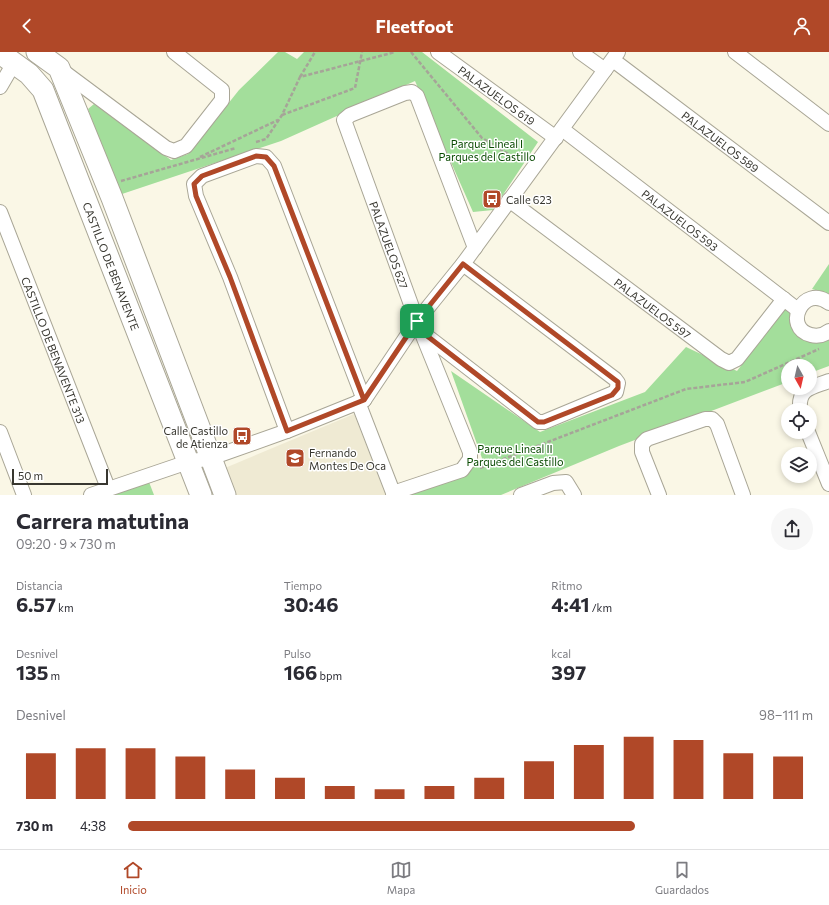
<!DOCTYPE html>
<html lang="es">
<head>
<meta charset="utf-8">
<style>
  :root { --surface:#fff; --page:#f7f7f7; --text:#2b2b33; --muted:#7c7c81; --line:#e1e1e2; --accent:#b04828 }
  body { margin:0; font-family:Commissioner,sans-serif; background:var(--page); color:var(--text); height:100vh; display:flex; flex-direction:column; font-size:15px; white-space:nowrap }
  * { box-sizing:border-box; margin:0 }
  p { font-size:13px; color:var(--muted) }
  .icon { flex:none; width:22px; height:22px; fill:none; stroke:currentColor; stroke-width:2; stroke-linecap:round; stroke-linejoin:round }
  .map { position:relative; height:443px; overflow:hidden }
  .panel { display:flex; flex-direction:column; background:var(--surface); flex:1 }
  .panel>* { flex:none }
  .needle { width:26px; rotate:172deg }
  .tools { position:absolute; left:781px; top:307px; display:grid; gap:8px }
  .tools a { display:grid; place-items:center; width:36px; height:36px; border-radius:50%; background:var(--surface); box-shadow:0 2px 6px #0003; font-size:20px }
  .scale { position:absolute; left:12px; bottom:10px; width:96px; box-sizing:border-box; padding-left:4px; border:2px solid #383730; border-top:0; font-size:11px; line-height:14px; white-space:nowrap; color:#383730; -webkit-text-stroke:3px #fff; paint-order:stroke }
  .pin { position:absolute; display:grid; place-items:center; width:34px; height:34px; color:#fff; margin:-17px; border-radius:8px; box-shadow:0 2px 6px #0006 }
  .round { display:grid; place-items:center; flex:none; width:42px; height:42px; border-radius:21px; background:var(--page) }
  .overview { display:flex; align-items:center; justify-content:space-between; height:68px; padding:0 16px }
  h1 { font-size:22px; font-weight:700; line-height:30px }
  .stats { display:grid; grid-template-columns:repeat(3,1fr); gap:6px; height:68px; padding:4px 16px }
  .stats div { display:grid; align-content:center }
  .stats b { font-size:20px; font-weight:700 }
  .stats small { font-size:11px; font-weight:400 }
  .stats p { font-size:11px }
  .chart { height:112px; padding:8px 16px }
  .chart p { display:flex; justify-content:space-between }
  .chart svg { width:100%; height:72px; margin-top:4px; stroke:var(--accent); stroke-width:6 }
  ul { padding:0 16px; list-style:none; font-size:13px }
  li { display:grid; grid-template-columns:64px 48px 1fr; align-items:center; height:30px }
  li i { height:10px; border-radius:5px; background:var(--accent) }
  header { display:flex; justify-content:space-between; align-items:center; height:52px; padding:0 16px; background:var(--accent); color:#fff; font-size:18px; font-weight:700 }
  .menu { display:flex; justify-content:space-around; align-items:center; height:56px; border-top:1px solid var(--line); background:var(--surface); font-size:11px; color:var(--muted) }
  .menu a { display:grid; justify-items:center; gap:2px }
  .menu .selected { color:var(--accent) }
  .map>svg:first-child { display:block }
  .built { fill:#efead3 }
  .green { fill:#a3de9b }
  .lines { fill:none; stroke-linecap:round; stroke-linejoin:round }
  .street-casing { stroke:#a9a696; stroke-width:16 }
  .secondary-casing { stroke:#a9a696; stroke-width:23 }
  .path { stroke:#a6a498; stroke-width:2.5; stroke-dasharray:4 2; stroke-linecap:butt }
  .street { stroke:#fff; stroke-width:14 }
  .secondary { stroke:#fff; stroke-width:21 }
  .route-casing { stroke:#fff; stroke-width:8 }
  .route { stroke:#b04828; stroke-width:5 }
  .labels { text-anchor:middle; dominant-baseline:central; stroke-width:3; stroke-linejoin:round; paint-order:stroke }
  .street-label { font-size:11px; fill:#383730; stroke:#fff }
  .park-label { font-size:11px; fill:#084a01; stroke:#fff }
  .poi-label { font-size:11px; fill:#383730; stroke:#fff; text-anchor:start }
</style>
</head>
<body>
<header><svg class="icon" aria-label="back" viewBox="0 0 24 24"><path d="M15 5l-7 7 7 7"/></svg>Fleetfoot<svg class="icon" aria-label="person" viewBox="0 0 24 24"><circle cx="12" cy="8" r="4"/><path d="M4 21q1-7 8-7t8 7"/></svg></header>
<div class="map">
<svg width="829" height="443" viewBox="0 0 829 443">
  <rect width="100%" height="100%" fill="#faf7e6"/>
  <path class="built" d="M 354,362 L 386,443 L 236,443 L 225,416 Z"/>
  <g class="green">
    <path d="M 278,0 L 285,0 L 297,7 L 304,0 L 422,0 L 538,90 L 493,158 L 473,160 L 415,29 L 281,89 L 119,143 L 88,57 L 94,52 L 171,108 L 188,102 L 239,38 Z"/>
    <path d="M 829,212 L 829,242 L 812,237 Z"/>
    <path d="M 784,257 L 791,260 L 806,288 L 825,290 L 829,287 L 829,314 L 810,321 L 810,314 L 788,314 L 788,330 L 619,394 L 501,443 L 409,443 L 483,409 L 451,319 L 540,380 L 645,340 L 686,295 L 737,319 Z"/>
    <path d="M 149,430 L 154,443 L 114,443 Z"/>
  </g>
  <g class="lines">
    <g class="street-casing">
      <g id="street">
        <path id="s1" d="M 438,0 L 556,86"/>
        <path d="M 580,0 L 605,18"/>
        <path d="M 735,0 L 829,72"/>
        <path id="s2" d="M 613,8 L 829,171"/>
        <path d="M 60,17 L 166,96 L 174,99 L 186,94 L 222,48 L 222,38 L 174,0"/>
        <path d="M 0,35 L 14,11"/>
        <path id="s3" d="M 562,77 L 798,258"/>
        <path id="s4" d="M 509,148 L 721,307 L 729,311 L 737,307 L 784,247"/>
        <path id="s5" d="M 0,160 L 108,436"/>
        <path d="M 829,251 C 803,231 782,276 811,283 C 818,285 824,283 829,279"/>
        <path d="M 423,281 L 538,370 L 544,370 L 616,340 L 618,331 L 615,327 L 463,212"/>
        <path d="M 364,348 L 417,269 L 463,212 L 618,0"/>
        <path d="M 358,350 L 394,443"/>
        <path d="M 800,358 C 798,336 811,336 829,329"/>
        <path d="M 287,379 L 230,225 L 196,144 L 194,132 L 202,124 L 256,104 L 266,105 L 274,114 L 364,348"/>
        <path d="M 0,380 L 24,443"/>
        <path d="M 808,380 L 829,432"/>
        <path d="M 393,441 L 462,418 L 470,407 L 470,400 L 417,269 L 344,68 L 350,63 L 405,41 L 412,40 L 417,44 L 475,196"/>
        <path d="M 91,443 L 188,410 L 211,406 L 287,379 L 364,348"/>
        <path d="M 521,443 L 553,431 L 566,430 L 574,443"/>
        <path d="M 659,443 L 642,400 L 642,392 L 647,387 L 705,367 L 712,367 L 717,372 L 743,443"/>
      </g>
    </g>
    <g class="secondary-casing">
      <g id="secondary">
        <path d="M 37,0 L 59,16 L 112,146 L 225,443"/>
        <path id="s6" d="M 0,1 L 29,22 L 43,38 L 201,443"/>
      </g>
    </g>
    <g class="path">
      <path d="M 411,0 L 482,86 L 510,103"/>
      <path d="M 300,25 L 315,0"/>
      <path d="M 282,63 L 355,36 L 362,0"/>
      <path d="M 256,90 L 266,87 L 282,63 L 300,25 L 395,0"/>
      <path d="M 200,105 L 278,68"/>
      <path d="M 121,129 L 236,96"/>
      <path d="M 480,416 L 686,337 L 745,330 L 819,297"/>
    </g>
    <use href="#street" class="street"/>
    <use href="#secondary" class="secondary"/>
  </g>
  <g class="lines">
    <g class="route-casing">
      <path id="route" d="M 417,269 L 364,348 L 287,379 L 230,225 L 196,144 L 194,132 L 202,124 L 256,104 L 266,105 L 274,114 L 364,348 L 417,269 L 422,280 L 538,370 L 544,370 L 612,343 L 618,336 L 618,330 L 614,327 L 463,212 L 417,269"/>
    </g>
    <use href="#route" class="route"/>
  </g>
  <defs>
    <g id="bus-square" transform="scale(1)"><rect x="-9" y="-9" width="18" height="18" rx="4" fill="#b04828" stroke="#fff"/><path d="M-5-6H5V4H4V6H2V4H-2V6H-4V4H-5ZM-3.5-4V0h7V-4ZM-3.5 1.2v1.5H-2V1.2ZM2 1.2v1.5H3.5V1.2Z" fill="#fff"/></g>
    <g id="school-square" transform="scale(1)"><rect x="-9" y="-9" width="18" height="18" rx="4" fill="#b04828" stroke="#fff"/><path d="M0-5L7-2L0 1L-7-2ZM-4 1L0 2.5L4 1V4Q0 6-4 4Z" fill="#fff"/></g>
  </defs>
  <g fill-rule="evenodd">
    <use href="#bus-square" x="492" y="147"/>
    <use href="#bus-square" x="242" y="384"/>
    <use href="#school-square" x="295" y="406"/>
  </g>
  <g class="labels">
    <g class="street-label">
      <text stroke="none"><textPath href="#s1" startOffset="73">PALAZUELOS 619</textPath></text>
      <text stroke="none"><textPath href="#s2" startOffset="135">PALAZUELOS 589</textPath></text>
      <text stroke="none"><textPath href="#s3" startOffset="149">PALAZUELOS 593</textPath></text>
      <text transform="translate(389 193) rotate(70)">PALAZUELOS 627</text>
      <text stroke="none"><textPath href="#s6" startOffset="246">CASTILLO DE BENAVENTE</textPath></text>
      <text stroke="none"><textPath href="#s4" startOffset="180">PALAZUELOS 597</textPath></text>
      <text stroke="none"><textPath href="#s5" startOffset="148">CASTILLO DE BENAVENTE 313</textPath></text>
    </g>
    <g class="park-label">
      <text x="487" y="91">Parque Lineal I<tspan x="487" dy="13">Parques del Castillo</tspan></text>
      <text x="515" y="396">Parque Lineal II<tspan x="515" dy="13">Parques del Castillo</tspan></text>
    </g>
    <g class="poi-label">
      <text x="506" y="147">Calle 623</text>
      <text x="228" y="378" text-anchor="end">Calle Castillo<tspan x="228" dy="13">de Atienza</tspan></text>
      <text x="309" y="400">Fernando<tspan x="309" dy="13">Montes De Oca</tspan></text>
    </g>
  </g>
</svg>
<div class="tools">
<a><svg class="needle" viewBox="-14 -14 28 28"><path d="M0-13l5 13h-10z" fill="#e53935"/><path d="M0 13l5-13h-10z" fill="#7c7c81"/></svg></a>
<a><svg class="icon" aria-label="locate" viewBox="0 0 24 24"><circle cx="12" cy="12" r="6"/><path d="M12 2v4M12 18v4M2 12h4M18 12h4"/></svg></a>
<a><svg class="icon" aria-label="layers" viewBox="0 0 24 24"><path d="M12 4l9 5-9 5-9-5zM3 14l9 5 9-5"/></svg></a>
</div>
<div class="scale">50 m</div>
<div class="pin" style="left:417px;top:269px;background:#1e9e55"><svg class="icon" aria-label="arrive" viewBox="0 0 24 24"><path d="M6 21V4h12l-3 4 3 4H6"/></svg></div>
</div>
<section class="panel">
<div class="overview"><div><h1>Carrera matutina</h1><p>09:20 · 9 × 730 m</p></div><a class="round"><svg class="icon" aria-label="share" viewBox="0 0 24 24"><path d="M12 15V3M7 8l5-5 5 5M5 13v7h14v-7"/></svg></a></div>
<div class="stats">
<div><p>Distancia</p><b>6.57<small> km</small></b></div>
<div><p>Tiempo</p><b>30:46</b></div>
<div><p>Ritmo</p><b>4:41<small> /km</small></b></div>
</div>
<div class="stats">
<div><p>Desnivel</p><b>135<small> m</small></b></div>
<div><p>Pulso</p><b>166<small> bpm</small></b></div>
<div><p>kcal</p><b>397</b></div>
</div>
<div class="chart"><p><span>Desnivel</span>98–111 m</p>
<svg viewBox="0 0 160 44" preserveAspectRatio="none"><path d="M5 44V16M15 44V13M25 44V13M35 44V18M45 44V26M55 44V31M65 44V36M75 44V38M85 44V36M95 44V31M105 44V21M115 44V11M125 44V6M135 44V8M145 44V16M155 44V18"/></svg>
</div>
<ul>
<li><b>730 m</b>4:38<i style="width:74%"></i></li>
</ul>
</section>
<nav class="menu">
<a class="selected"><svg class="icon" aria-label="home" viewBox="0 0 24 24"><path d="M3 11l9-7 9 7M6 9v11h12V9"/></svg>Inicio</a>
<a><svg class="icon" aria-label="map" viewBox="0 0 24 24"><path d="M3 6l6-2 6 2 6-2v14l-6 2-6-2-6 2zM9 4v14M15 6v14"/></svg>Mapa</a>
<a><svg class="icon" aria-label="saved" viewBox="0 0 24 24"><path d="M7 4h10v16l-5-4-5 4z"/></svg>Guardados</a>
</nav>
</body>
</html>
